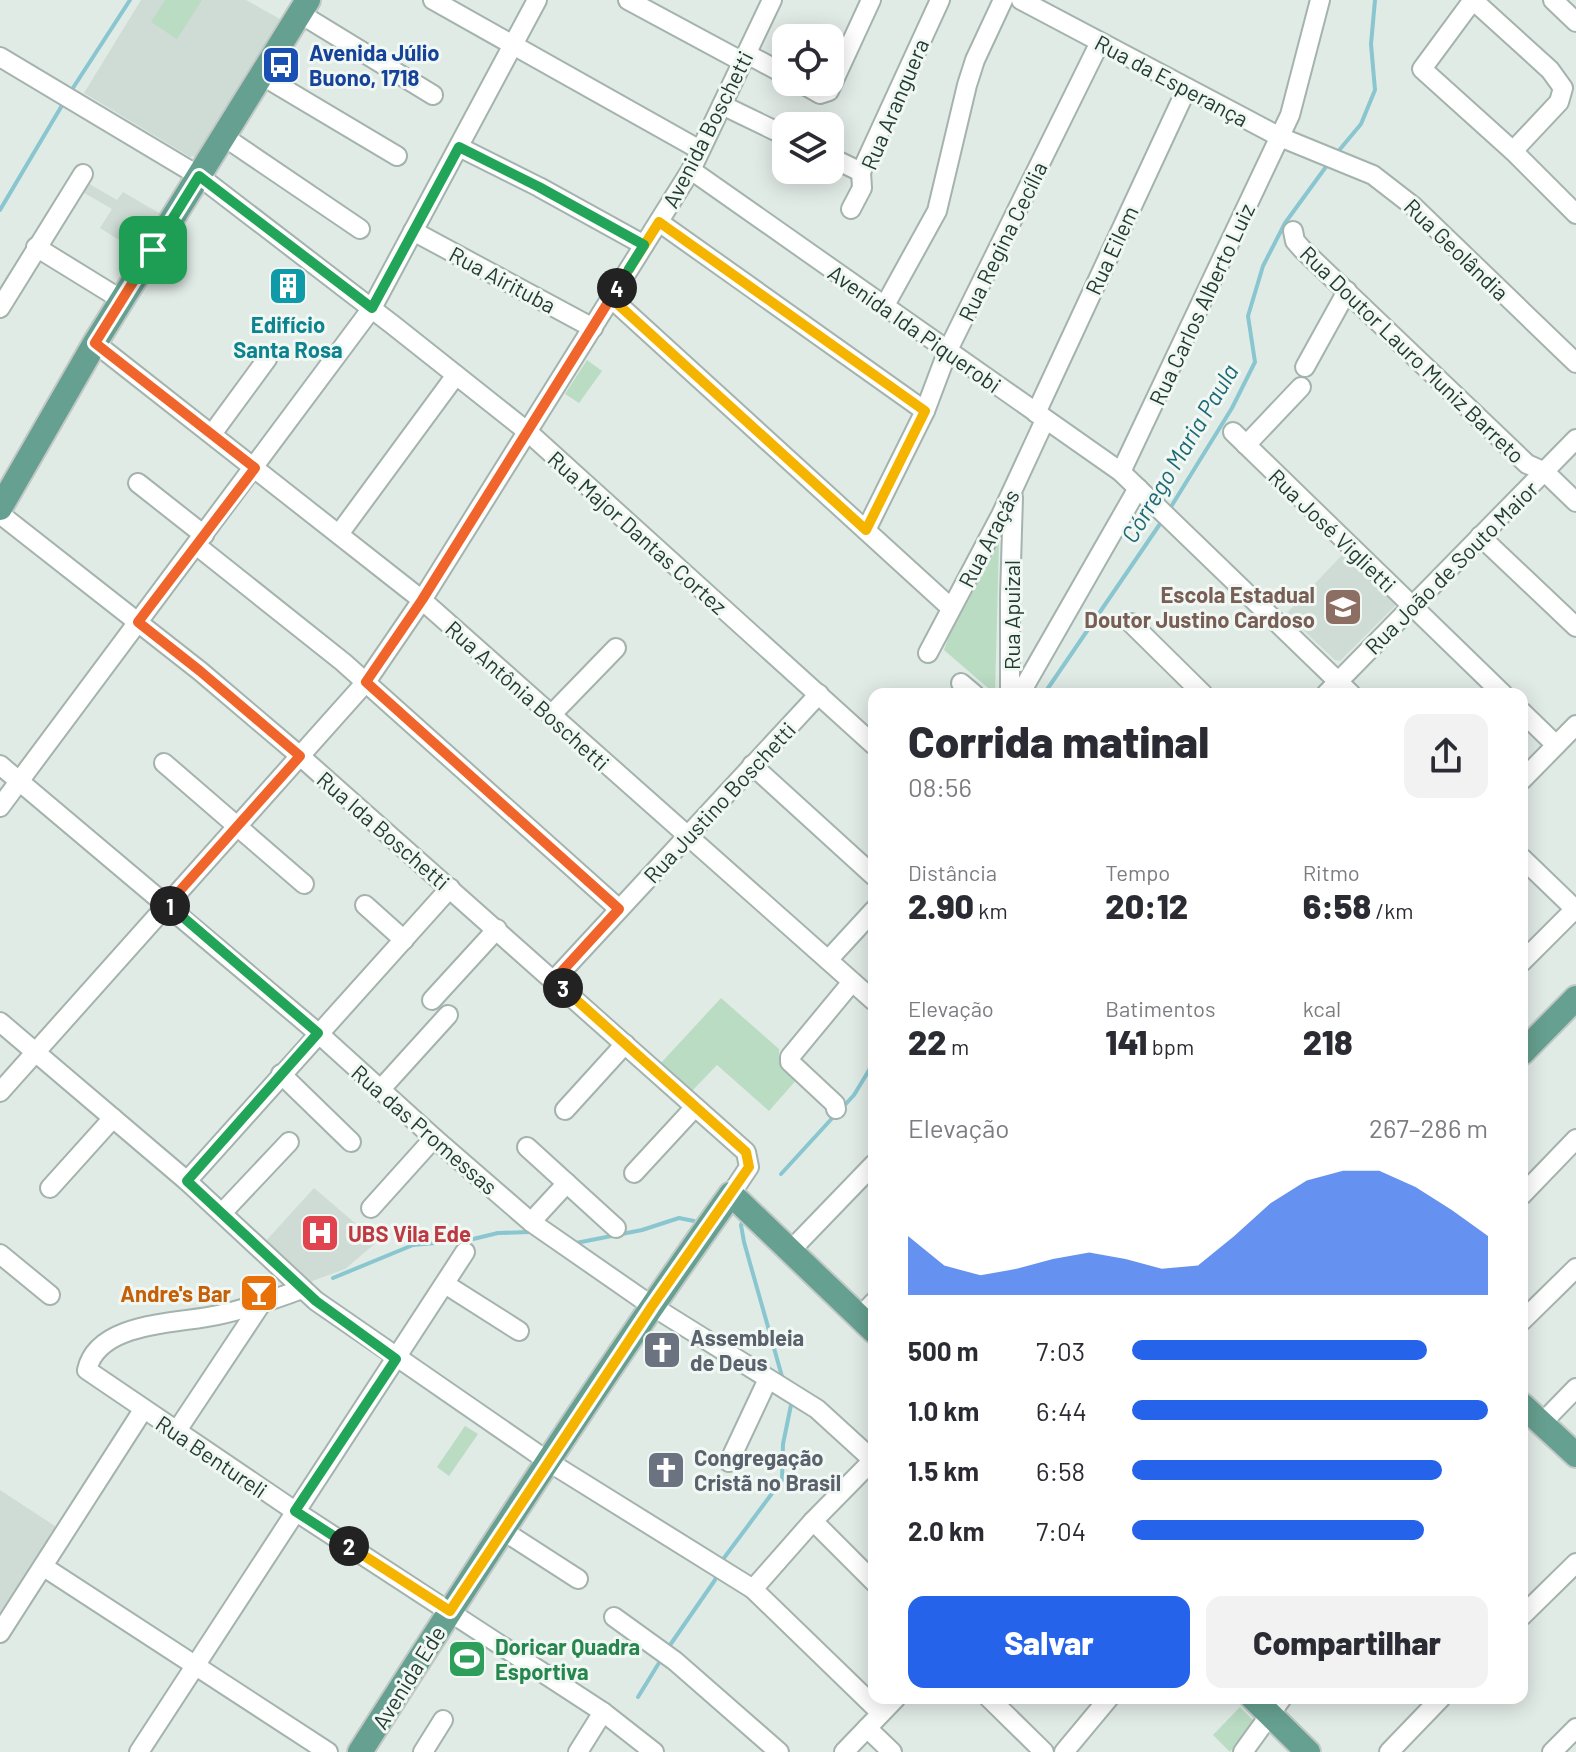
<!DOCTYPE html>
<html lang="pt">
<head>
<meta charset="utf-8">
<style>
  :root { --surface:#fff; --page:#f2f2f3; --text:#2b2b33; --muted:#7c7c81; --accent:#2563eb }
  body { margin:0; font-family:Barlow,sans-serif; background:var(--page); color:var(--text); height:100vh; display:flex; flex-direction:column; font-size:30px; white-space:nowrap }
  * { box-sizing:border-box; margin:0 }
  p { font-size:26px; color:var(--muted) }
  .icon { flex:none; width:44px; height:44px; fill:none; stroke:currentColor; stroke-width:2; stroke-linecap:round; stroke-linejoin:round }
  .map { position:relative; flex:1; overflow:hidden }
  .side { position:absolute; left:868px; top:688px; width:660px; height:1016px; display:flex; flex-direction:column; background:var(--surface); border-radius:16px; box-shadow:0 4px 20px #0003 }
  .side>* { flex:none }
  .controls { position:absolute; left:772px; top:24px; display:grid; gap:16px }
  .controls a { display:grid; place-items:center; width:72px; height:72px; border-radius:16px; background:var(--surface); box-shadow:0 4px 20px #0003; font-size:40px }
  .pin { position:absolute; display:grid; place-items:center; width:68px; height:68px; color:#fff; margin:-34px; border-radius:16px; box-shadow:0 4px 12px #0006 }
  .km { position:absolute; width:40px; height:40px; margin:-20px; border-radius:50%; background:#222; color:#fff; font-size:22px; line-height:40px; text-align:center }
  .round { display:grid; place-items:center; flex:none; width:84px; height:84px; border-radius:16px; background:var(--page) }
  .summary { display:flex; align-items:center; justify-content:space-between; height:136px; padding:0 40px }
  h1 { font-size:44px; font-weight:800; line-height:60px }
  .metrics { display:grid; grid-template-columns:repeat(3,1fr); gap:12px; height:136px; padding:8px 40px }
  .metrics div { display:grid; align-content:center }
  .metrics b { font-size:34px; font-weight:800 }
  .metrics small { font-size:22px; font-weight:400 }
  .metrics p { font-size:22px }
  .chart { height:224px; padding:16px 40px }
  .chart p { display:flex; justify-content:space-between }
  .chart svg { width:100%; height:144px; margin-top:8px; fill:var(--accent); opacity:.7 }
  .action { display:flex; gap:16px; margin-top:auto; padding:16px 40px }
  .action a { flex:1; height:92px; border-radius:16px; background:var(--accent); color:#fff; font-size:32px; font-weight:800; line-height:92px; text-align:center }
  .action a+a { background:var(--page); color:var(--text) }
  ul { padding:0 40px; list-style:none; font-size:26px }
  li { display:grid; grid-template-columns:128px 96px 1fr; align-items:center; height:60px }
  li i { height:20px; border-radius:10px; background:var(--accent) }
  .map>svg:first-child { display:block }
  .built { fill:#cfdbd5 }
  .green { fill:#badcc3 }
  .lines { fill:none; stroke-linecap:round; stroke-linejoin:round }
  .stream { stroke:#89c6d0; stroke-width:4 }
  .minor-casing { stroke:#a4b3ad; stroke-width:22 }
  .major-casing { stroke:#c1c8c6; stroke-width:28 }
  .minor { stroke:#fff; stroke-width:18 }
  .major { stroke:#66a090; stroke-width:24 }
  .split-1-casing { stroke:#fff; stroke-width:16 }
  .split-2-casing { stroke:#fff; stroke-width:16 }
  .split-3-casing { stroke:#fff; stroke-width:16 }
  .split-4-casing { stroke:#fff; stroke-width:16 }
  .split-5-casing { stroke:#fff; stroke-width:16 }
  .split-6-casing { stroke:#fff; stroke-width:16 }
  .split-1 { stroke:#f0652b; stroke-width:10 }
  .split-2 { stroke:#22a559; stroke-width:10 }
  .split-3 { stroke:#f5b400; stroke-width:10 }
  .split-4 { stroke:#f0652b; stroke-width:10 }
  .split-5 { stroke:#f5b400; stroke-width:10 }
  .split-6 { stroke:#22a559; stroke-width:10 }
  .labels { text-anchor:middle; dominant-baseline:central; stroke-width:6; stroke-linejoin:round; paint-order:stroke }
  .transit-label { font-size:22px; font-weight:bold; fill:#164399; stroke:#f1f8f4; text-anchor:start }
  .street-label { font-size:22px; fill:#223b34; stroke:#f1f8f4 }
  .culture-label { font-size:22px; font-weight:bold; fill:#0d838f; stroke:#f1f8f4 }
  .education-label { font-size:22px; font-weight:bold; fill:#785e54; stroke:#f1f8f4; text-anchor:end }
  .health-label { font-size:22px; font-weight:bold; fill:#be3a42; stroke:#f1f8f4; text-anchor:start }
  .food-label { font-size:22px; font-weight:bold; fill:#c56008; stroke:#f1f8f4; text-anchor:end }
  .worship-label { font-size:22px; font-weight:bold; fill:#5b616d; stroke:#f1f8f4; text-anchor:start }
  .leisure-label { font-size:22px; font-weight:bold; fill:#27864d; stroke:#f1f8f4; text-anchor:start }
  .water-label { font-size:24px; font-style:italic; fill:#1d6976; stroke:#f1f8f4 }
</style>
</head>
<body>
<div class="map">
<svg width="1576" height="1752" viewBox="0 0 1576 1752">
  <rect width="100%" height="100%" fill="#e1ebe6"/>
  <g class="built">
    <path d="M 141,0 L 246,0 L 280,19 L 197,155 L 190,157 L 84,93 Z"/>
    <path d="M 86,182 L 117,200 L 123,192 L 159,213 L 135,250 L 100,228 L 112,209 L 81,191 Z"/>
    <path d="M 1344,553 L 1395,602 L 1395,606 L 1340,661 L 1335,660 L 1286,614 Z"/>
    <path d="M 314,1188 L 377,1242 L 345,1269 L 307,1283 L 264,1243 Z"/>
    <path d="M 0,1490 L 58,1528 L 0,1612 Z"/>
  </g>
  <g class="green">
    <path d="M 165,0 L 202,0 L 177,39 L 151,22 Z"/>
    <path d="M 587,360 L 602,371 L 579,403 L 565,394 Z"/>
    <path d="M 999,543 L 995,694 L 944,650 L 949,636 Z"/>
    <path d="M 721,998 L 779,1049 L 779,1061 L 799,1077 L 769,1111 L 717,1065 L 691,1092 L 660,1064 Z"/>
    <path d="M 465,1426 L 478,1434 L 449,1476 L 437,1467 Z"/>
    <path d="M 1240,1707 L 1253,1720 L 1230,1752 L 1213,1735 Z"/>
  </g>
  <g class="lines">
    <g class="stream">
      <path d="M 71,91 L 130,0"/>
      <path d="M 1336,154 L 1361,124 L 1375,90 L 1371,44 L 1375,0"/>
      <path d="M 0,210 L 64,102"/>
      <path d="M 1169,510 L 1232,408 L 1255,362 L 1248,316 L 1263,266 L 1285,223 L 1328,164"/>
      <path d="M 1044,694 L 1162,521"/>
      <path d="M 842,1108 L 854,1095 L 874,1062"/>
      <path d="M 781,1174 L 836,1114"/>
      <path d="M 743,1221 L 741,1225 L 744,1242 L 783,1380"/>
      <path d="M 576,1243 L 642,1230 L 679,1218 L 694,1221"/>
      <path d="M 333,1278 L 413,1245 L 469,1240 L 498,1233 L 530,1232"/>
      <path d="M 721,1562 L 782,1480 L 783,1444 L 791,1405 L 790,1400"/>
      <path d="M 668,1648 L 715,1580 L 717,1572"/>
      <path d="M 638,1697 L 662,1658"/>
    </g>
    <g class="minor-casing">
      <g id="minor">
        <path d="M 433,0 L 700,150"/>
        <path d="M 628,0 L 743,62"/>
        <path d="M 1021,0 L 1280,137 L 1373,175 L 1413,206 L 1576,363"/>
        <path d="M 1473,0 L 1422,69 L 1513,151 L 1576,214"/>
        <path d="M 1473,0 L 1550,70 L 1563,88 L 1559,102 L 1513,151"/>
        <path d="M 1553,0 L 1576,22"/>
        <path d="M 299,13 L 433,95"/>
        <path d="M 747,54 L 786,75"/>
        <path d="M 0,57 L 199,176 L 393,325 L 528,432 L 874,745"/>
        <path d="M 261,75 L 397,156"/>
        <path d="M 799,82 L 820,94 L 829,91 L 871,0"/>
        <path d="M 722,105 L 786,136"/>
        <path d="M 223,136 L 360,229"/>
        <path d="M 459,147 L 539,187 L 644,245"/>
        <path d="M 830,157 L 861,172"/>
        <path d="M 691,170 L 1121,472 L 1351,694"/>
        <path d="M 851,209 L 862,188 L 861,172 L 940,0"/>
        <path d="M 659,222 L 925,411"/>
        <path d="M 413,231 L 593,328"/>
        <path d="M 1293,231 L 1295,241 L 1302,249 L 1527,464 L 1545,472 L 1576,502"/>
        <path d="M 36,247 L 122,300"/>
        <path d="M 611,298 L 951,608"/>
        <path d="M 884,307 L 937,211 L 967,85 L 975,60 L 1003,0"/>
        <path d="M 0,308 L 83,174"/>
        <path d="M 95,343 L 422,600 L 874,1001"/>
        <path d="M 1305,367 L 1347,291"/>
        <path d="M 1036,413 L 1187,88"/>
        <path d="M 1233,432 L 1503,694"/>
        <path d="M 212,434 L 267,359"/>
        <path d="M 1246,445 L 1301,387"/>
        <path d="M 1121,472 L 1290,115 L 1320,0"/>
        <path d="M 138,483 L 204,535"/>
        <path d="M 0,514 L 200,671 L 300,756 L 746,1152 L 749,1167 L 731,1194"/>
        <path d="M 866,530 L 925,411 L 948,350 L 1100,42"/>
        <path d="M 339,534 L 456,375"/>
        <path d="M 1480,536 L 1576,627"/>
        <path d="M 196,545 L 343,662 L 619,909"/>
        <path d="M 1131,623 L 1203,694"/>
        <path d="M 928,653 L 1001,515 L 1045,420"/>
        <path d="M 961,683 L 974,694"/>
        <path d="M 1010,694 L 1010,597 L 1013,497"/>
        <path d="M 1020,694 L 1138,488"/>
        <path d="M 1326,694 L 1576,439"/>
        <path d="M 1522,712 L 1556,745"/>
        <path d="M 551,715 L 616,648"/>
        <path d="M 164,763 L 304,884"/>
        <path d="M 0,765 L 318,1033 L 434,1138 L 531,1222 L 652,1306 L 817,1409 L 874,1461"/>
        <path d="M 752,765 L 874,876"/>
        <path d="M 1522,780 L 1576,725"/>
        <path d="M 0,807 L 372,308 L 537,0"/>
        <path d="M 1522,858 L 1576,910"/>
        <path d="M 365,905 L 404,940"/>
        <path d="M 828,960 L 874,910"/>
        <path d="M 1522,962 L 1575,909"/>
        <path d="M 554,980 L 819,694"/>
        <path d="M 432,1000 L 497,929"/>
        <path d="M 0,1022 L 187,1181 L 316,1301 L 549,1462 L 753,1589 L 881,1713"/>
        <path d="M 281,1074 L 351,1142"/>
        <path d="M 380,1090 L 448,1015"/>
        <path d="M 0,1092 L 366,682 L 422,600 L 691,170 L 772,0"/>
        <path d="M 836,1109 L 835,1104 L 790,1062 L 790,1057 L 852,982"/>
        <path d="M 565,1110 L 625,1044"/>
        <path d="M 527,1147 L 616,1228"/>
        <path d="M 634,1173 L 695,1107"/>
        <path d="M 187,1181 L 450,888"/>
        <path d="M 50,1188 L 113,1118"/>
        <path d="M 1522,1195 L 1576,1139"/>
        <path d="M 371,1208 L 434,1138"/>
        <path d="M 222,1213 L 289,1142"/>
        <path d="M 531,1222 L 567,1183"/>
        <path d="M 791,1250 L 874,1164"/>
        <path d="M 0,1254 L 50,1295"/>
        <path d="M 445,1284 L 519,1331"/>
        <path d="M 302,1289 C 275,1299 247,1309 218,1315 C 179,1324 98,1321 87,1370 L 295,1511 L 603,1712 L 654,1752"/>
        <path d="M 860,1317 L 874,1302"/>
        <path d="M 1522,1321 L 1576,1268"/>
        <path d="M 1542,1423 L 1576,1388"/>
        <path d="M 176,1432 L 261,1304"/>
        <path d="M 729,1462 L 768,1379"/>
        <path d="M 813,1521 L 874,1582"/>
        <path d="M 502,1530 L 578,1579"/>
        <path d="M 44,1567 L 328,1752"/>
        <path d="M 753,1589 L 813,1521 L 874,1459"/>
        <path d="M 1522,1616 L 1576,1563"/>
        <path d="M 614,1617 L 675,1661 L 779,1752"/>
        <path d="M 0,1633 L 143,1410"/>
        <path d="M 989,1698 L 1044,1752"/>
        <path d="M 867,1728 L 892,1752"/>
        <path d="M 139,1752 L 465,1252"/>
        <path d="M 423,1752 L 443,1720"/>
        <path d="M 578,1752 L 603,1712"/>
        <path d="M 844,1752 L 896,1698"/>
        <path d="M 1064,1752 L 1109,1698"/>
        <path d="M 1243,1752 L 1282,1698"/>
        <path d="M 1389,1752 L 1441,1698"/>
        <path d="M 1552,1752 L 1576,1728"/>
      </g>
    </g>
    <g class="major-casing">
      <g id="major">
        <path d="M 0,508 L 95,343 L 308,0"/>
        <path d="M 1522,1053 L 1576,998"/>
        <path d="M 1522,1405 L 1576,1455"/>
        <path d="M 1253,1698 L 1308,1752"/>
        <path d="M 360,1752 C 480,1564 601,1376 731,1194 L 874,1331"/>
      </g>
    </g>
    <use href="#minor" class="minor"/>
    <use href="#major" class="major"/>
  </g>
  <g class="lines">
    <g class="split-1-casing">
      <path id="split-1" d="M 153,250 L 95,343 L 255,468 L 138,622 L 200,671 L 300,756 L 168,904 L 170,906"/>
    </g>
    <g class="split-2-casing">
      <path id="split-2" d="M 170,906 L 318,1033 L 187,1181 L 316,1301 L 396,1359 L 295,1511 L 349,1546"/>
    </g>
    <g class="split-3-casing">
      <path id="split-3" d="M 349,1546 L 450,1611 L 652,1306 L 749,1167 L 746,1152 L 563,988"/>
    </g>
    <g class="split-4-casing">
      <path id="split-4" d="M 563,988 L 554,980 L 619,909 L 366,682 L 422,600 L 617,288"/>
    </g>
    <g class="split-5-casing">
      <path id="split-5" d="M 617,288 C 631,266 645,244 659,222 L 925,411 L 866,530 L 611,298 L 629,269"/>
    </g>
    <g class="split-6-casing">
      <path id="split-6" d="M 153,250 L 199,176 L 372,308 L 459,147 L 539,187 L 644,245 L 629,269"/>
    </g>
    <use href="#split-1" class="split-1"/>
    <use href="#split-2" class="split-2"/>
    <use href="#split-3" class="split-3"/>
    <use href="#split-4" class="split-4"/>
    <use href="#split-5" class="split-5"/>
    <use href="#split-6" class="split-6"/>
  </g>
  <defs>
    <g id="bus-square" transform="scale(2)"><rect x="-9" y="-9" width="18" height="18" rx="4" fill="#1a4fb4" stroke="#f1f8f4"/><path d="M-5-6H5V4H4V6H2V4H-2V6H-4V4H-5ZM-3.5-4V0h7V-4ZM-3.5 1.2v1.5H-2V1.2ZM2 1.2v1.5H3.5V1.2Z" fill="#fff"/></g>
    <g id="building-square" transform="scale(2)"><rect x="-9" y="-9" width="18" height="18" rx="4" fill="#0f9aa8" stroke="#f1f8f4"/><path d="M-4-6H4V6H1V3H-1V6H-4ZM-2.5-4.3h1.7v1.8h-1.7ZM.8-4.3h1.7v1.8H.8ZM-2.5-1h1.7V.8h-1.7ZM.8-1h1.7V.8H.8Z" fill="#fff"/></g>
    <g id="school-square" transform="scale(2)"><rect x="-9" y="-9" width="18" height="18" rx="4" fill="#8d6e63" stroke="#f1f8f4"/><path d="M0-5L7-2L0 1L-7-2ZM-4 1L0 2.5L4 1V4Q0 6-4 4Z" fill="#fff"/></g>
    <g id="hospital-square" transform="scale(2)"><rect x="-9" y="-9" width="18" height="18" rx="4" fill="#e0444e" stroke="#f1f8f4"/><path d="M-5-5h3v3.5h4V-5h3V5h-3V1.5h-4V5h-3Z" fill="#fff"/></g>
    <g id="bar-square" transform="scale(2)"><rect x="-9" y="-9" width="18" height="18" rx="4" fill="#e8710a" stroke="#f1f8f4"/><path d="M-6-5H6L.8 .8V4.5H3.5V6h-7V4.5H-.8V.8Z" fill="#fff"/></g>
    <g id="church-square" transform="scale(2)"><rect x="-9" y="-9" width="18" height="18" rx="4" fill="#6b7280" stroke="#f1f8f4"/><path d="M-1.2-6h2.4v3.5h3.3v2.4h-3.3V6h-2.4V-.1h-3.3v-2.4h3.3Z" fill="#fff"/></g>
    <g id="stadium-square" transform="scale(2)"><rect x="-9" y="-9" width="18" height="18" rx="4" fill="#2e9e5b" stroke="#f1f8f4"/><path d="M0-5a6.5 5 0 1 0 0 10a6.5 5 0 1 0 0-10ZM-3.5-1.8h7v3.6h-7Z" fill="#fff"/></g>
  </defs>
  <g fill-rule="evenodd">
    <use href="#bus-square" x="281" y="65"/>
    <use href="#building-square" x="288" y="286"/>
    <use href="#school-square" x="1343" y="607"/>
    <use href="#hospital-square" x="320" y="1233"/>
    <use href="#bar-square" x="259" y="1293"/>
    <use href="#church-square" x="662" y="1350"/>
    <use href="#church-square" x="666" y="1470"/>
    <use href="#stadium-square" x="467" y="1659"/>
  </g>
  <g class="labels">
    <g class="transit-label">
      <text x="309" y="52">Avenida Júlio<tspan x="309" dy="25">Buono, 1718</tspan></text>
    </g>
    <g class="street-label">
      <text transform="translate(1172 80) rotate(28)">Rua da Esperança</text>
      <text transform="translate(894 104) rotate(-67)">Rua Aranguera</text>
      <text transform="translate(707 129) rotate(-63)">Avenida Boschetti</text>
      <text transform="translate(1002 241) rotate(-64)">Rua Regina Cecília</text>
      <text transform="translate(1457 249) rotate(44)">Rua Geolândia</text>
      <text transform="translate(1111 250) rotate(-65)">Rua Eilem</text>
      <text transform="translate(503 279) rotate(28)">Rua Airituba</text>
      <text transform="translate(1201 304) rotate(-65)">Rua Carlos Alberto Luiz</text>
      <text transform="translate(915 328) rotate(35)">Avenida Ida Piquerobi</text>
      <text transform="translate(1413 354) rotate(44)">Rua Doutor Lauro Muniz Barreto</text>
      <text transform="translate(1333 530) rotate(44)">Rua José Viglietti</text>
      <text transform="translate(638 532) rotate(42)">Rua Major Dantas Cortez</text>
      <text transform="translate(988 538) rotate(-63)">Rua Araçás</text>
      <text transform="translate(1451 567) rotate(-45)">Rua João de Souto Maior</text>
      <text transform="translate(1011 615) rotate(-90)">Rua Apuizal</text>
      <text transform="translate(528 695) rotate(42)">Rua Antônia Boschetti</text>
      <text transform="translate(719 802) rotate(-47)">Rua Justino Boschetti</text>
      <text transform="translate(384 830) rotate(41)">Rua Ida Boschetti</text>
      <text transform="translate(425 1129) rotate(41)">Rua das Promessas</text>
      <text transform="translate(212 1456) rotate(34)">Rua Bentureli</text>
      <text transform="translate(408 1677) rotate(-58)">Avenida Ede</text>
    </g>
    <g class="culture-label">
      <text x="288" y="324">Edifício<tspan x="288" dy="25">Santa Rosa</tspan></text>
    </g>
    <g class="education-label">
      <text x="1315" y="594">Escola Estadual<tspan x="1315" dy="25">Doutor Justino Cardoso</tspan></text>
    </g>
    <g class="health-label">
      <text x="348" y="1233">UBS Vila Ede</text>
    </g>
    <g class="food-label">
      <text x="231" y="1293">Andre's Bar</text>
    </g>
    <g class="worship-label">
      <text x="690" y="1337">Assembleia<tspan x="690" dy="25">de Deus</tspan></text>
      <text x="694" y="1457">Congregação<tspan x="694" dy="25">Cristã no Brasil</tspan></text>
    </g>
    <g class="leisure-label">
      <text x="495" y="1646">Doricar Quadra<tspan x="495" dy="25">Esportiva</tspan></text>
    </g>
    <g class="water-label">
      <text transform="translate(1179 453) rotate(-59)">Córrego Maria Paula</text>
    </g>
  </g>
</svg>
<div class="controls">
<a><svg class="icon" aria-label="locate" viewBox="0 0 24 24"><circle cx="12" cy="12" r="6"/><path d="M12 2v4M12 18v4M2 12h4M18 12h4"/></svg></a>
<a><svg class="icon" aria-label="layers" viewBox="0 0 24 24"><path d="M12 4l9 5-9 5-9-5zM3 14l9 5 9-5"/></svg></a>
</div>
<div class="pin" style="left:153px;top:250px;background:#1e9e55"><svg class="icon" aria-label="arrive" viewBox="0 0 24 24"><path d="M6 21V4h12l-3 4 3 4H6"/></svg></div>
<b class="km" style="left:170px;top:906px">1</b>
<b class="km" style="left:349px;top:1546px">2</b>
<b class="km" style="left:563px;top:988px">3</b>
<b class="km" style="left:617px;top:288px">4</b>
<section class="side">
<div class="summary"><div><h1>Corrida matinal</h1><p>08:56</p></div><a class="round"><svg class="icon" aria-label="share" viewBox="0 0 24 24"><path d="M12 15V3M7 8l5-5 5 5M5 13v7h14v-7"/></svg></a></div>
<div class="metrics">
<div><p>Distância</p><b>2.90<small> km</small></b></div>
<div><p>Tempo</p><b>20:12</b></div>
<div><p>Ritmo</p><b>6:58<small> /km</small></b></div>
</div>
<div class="metrics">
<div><p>Elevação</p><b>22<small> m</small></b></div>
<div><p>Batimentos</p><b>141<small> bpm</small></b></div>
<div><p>kcal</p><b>218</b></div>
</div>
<div class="chart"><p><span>Elevação</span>267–286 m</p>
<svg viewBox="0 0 160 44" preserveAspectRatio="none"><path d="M0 44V26L10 35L20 38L30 36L40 33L50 31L60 33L70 36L80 35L90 26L100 16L110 9L120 6L130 6L140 11L150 18L160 26V44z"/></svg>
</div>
<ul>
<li><b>500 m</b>7:03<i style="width:83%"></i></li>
<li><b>1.0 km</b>6:44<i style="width:100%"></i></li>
<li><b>1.5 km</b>6:58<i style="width:87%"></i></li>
<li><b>2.0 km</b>7:04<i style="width:82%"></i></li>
</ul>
<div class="action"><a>Salvar</a><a>Compartilhar</a></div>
</section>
</div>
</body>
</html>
